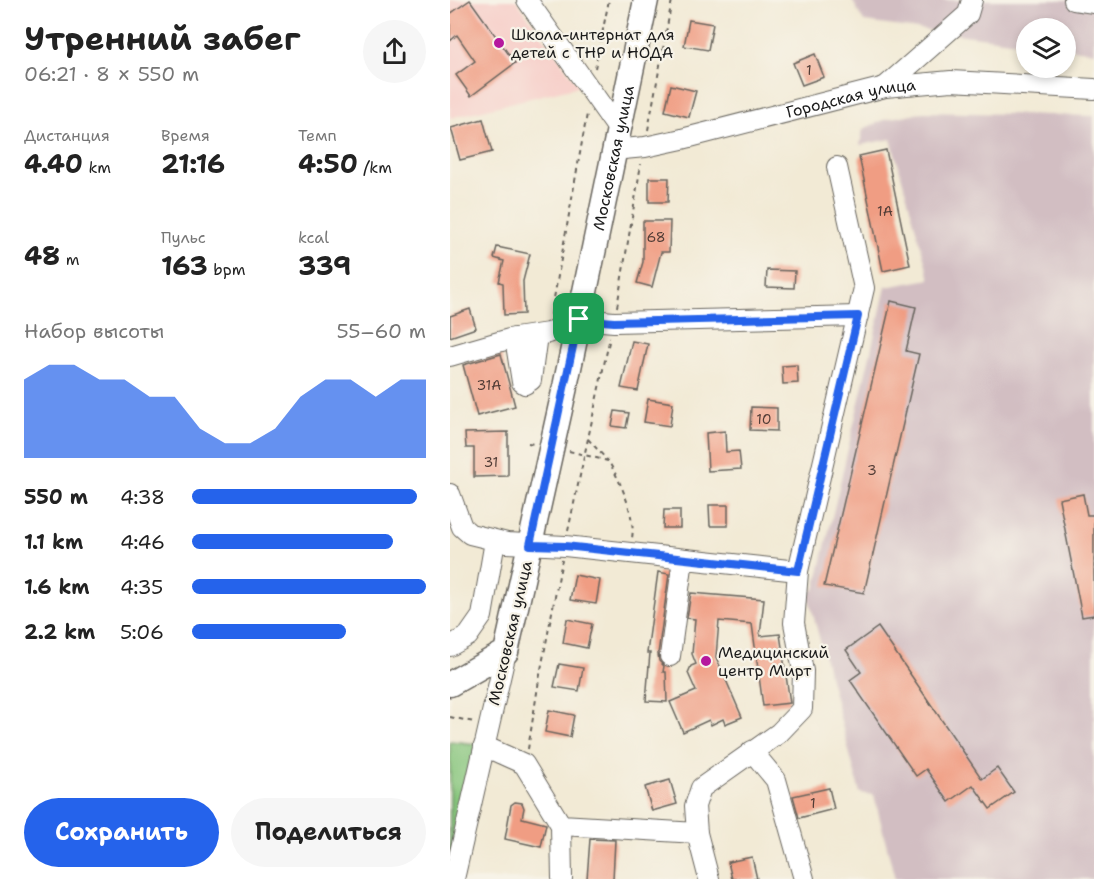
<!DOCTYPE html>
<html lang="ru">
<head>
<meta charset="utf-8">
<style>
  :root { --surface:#fff; --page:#f6f6f6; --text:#222; --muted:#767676; --accent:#2563eb }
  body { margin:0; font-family:"Shantell Sans",sans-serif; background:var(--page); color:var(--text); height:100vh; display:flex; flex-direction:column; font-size:22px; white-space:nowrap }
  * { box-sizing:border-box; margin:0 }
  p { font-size:20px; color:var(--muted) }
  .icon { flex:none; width:33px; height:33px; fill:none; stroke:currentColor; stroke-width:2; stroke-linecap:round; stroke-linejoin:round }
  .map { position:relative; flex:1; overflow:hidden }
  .side { display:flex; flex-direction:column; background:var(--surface); width:450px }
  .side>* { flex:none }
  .buttons { position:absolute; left:566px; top:18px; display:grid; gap:12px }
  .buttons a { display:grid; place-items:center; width:60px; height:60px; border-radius:50%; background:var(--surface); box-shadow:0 3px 9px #0003; font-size:30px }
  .pin { position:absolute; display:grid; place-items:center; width:51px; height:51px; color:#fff; margin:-26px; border-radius:12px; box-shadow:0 3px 9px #0006 }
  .round { display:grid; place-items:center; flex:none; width:63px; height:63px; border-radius:32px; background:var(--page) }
  .summary { display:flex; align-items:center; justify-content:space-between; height:102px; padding:0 24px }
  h1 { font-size:33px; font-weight:700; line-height:45px }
  .figures { display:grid; grid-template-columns:repeat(3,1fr); gap:9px; height:102px; padding:6px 24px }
  .figures div { display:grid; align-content:center }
  .figures b { font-size:26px; font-weight:700 }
  .figures small { font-size:16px; font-weight:400 }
  .figures p { font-size:16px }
  .chart { height:168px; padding:12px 24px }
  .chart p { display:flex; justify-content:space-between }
  .chart svg { width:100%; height:108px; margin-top:6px; fill:var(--accent); opacity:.7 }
  .cta { display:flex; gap:12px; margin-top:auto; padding:12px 24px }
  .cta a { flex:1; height:69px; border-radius:36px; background:var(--accent); color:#fff; font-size:24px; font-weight:700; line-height:69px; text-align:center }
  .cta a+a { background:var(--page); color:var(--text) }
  ul { padding:0 24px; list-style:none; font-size:20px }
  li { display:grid; grid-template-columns:96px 72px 1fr; align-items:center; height:45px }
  li i { height:15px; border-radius:8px; background:var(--accent) }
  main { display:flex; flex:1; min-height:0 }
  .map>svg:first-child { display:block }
  .built { fill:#f7d0ca }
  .industrial { fill:#d2bec2 }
  .green { fill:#86c57c; stroke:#51704c; stroke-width:1.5 }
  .building { fill:#f09d83 }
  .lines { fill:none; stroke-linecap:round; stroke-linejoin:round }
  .minor-casing { stroke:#67645d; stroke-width:22 }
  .major-casing { stroke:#67645d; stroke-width:27 }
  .path { stroke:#67645d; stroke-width:2; stroke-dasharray:4.5 4.5; stroke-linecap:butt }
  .minor { stroke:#fff; stroke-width:20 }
  .major { stroke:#fff; stroke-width:24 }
  .route-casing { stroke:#fff; stroke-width:12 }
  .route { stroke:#2563eb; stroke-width:8 }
  .poi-dot { fill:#b5179e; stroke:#f7f3e8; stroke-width:2 }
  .labels { text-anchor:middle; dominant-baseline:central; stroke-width:4.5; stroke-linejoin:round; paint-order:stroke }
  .number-label { font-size:14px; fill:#513c36 }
  .poi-label { font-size:16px; fill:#1c1c1c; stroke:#f7f3e8; text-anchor:start }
  .street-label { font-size:16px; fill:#1c1c1c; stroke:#f7f3e8 }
</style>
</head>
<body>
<main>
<section class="side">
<div class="summary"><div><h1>Утренний забег</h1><p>06:21 · 8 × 550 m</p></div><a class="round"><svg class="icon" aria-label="share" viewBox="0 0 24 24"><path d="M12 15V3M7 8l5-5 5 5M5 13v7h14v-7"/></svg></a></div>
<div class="figures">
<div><p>Дистанция</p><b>4.40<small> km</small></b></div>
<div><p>Время</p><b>21:16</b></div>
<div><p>Темп</p><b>4:50<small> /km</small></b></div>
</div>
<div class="figures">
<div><b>48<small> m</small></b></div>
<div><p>Пульс</p><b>163<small> bpm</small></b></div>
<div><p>kcal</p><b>339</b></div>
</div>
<div class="chart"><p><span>Набор высоты</span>55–60 m</p>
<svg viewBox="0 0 160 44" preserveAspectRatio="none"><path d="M0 44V12L10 6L20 6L30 12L40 12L50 19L60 19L70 32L80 38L90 38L100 32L110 19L120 12L130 12L140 19L150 12L160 12V44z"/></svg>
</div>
<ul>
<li><b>550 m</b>4:38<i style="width:96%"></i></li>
<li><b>1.1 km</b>4:46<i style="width:86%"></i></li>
<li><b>1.6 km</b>4:35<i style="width:100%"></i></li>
<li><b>2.2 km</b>5:06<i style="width:66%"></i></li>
</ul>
<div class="cta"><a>Сохранить</a><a>Поделиться</a></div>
</section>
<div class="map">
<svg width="644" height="879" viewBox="0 0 644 879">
  <rect width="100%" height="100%" fill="#f7f3e8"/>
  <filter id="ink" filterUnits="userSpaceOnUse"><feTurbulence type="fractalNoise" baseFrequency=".0167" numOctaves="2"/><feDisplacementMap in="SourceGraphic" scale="12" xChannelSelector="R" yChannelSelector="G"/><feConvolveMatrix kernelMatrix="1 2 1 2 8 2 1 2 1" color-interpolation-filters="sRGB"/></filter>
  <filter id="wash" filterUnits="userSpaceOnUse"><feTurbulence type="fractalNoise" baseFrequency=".008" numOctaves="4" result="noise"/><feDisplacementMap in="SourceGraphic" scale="24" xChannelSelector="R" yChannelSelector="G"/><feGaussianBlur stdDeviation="1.35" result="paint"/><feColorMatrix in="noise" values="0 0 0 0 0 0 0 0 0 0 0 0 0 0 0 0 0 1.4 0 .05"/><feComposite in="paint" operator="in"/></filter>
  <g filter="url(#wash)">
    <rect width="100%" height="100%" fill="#f2ead5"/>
    <path class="built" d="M 0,0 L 66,0 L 129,86 L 0,118 Z"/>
    <g class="industrial">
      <path d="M 402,0 L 644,0 L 644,52 L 615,48 L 615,28 L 576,28 L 576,43 L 414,22 Z"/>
      <path d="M 473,112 L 644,116 L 644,879 L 445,879 L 424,795 L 410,793 L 357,591 L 365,590 L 436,287 L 480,279 L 441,139 L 410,145 L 413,129 L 436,119 Z"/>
    </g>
    <path class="green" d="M 0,741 L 27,744 L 0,858 Z"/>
    <g id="blocks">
      <g class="building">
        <path d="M 20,0 L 65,63 L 21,96 L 6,75 L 25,61 L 7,35 L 0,41 L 0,14 Z"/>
        <path d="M 239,20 L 263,24 L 258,50 L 234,46 Z"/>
        <path d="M 365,54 L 374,77 L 352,85 L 343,63 Z"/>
        <path d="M 221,85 L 246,91 L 239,117 L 215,111 Z"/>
        <path d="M 33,119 L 42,152 L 10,160 L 1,128 Z"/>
        <path d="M 436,150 L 460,265 L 433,271 L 409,156 Z"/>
        <path d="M 199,178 L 219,178 L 218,202 L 199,202 Z"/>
        <path d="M 193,221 L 220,221 L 219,252 L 211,252 L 202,287 L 187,283 L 193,262 Z"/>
        <path d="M 47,247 L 80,254 L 73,281 L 74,314 L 54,315 L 53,283 L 49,282 L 54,261 L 44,258 Z"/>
        <path d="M 317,270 L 345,271 L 344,288 L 316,287 Z"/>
        <path d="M 441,301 L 466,307 L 456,351 L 469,354 L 414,593 L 374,586 Z"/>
        <path d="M 20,309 L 26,328 L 0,337 L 0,316 Z"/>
        <path d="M 182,341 L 198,344 L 188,391 L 171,388 Z"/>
        <path d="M 51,354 L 65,406 L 27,416 L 13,365 Z"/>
        <path d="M 347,365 L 348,383 L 333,384 L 332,366 Z"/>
        <path d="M 198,399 L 223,403 L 220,426 L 194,422 Z"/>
        <path d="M 301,407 L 327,408 L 327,431 L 300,430 Z"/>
        <path d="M 165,411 L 179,413 L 176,428 L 162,426 Z"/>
        <path d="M 275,431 L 276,452 L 289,451 L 291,469 L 258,471 L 256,433 Z"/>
        <path d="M 58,432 L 58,476 L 24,477 L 24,448 L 16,448 L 15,433 Z"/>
        <path d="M 633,494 L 637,515 L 644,515 L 644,615 L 632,617 L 609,499 Z"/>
        <path d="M 259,505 L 278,505 L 278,526 L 260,526 Z"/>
        <path d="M 214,510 L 230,510 L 230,528 L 213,528 Z"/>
        <path d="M 208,572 L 219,574 L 208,654 L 209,661 L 214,666 L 213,672 L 216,672 L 217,702 L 196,701 L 200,653 L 197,653 Z"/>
        <path d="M 125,575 L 150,580 L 146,604 L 120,600 Z"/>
        <path d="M 241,593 L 314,599 L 310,636 L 330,634 L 340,703 L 313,706 L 302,624 L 269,621 L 266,657 L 292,717 L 275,724 L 273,719 L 261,725 L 259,720 L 233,732 L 220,702 L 246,691 L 238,673 L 241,666 L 246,664 L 242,654 L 245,619 L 237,618 Z"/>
        <path d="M 117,619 L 142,624 L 137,648 L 113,643 Z"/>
        <path d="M 428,627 L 532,779 L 547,768 L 564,792 L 540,809 L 523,785 L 499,802 L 476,769 L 466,776 L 400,680 L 411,672 L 396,650 Z"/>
        <path d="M 109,664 L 133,668 L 129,691 L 104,687 Z"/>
        <path d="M 99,710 L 124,715 L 120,737 L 95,732 Z"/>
        <path d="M 220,780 L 227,804 L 202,811 L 195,787 Z"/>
        <path d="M 379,788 L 384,809 L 349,818 L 343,796 Z"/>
        <path d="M 65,802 L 72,803 L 74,808 L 72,818 L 96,824 L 91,847 L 55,839 L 61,805 Z"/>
        <path d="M 140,839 L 165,840 L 163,879 L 137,879 Z"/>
        <path d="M 302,857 L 307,879 L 282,879 L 278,862 Z"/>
      </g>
    </g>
  </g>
  <g filter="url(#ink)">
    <use href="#blocks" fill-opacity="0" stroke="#67645d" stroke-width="1.5"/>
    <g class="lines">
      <g class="minor-casing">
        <g id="minor">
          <path d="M 77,0 L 168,129"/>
          <path d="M 624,0 L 644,3"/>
          <path d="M 435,87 L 518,14 L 522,0"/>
          <path id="s1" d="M 163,150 L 195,147 L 232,139 L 435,87 L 501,81 L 644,89"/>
          <path d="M 65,338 L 72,382 L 75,384 L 81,380 L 87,335"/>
          <path d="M 0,356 L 59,339 L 98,333 L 129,319 L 164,322 L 408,316"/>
          <path d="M 0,494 L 12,527 L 20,534 L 57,543 L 115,546 L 348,571 L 414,288 L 387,167"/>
          <path d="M 0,646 L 18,636 L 32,616 L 45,541"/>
          <path d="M 220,656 L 233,559"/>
          <path d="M 34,746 L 74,764 L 111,825 L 247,833"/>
          <path d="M 302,751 L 326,780 L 354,879"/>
          <path d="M 111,825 L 112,879"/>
          <path d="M 4,879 L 56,652"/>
          <path d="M 259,879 L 247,833 L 245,806 L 251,788 L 329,733 L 352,709 L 353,671 L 344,623 L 348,571"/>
        </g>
      </g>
      <g class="major-casing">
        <g id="major">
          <path id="s2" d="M 0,684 L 56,652 L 115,387 L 196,0"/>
        </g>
      </g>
      <g class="path">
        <path d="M 145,68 L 159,0"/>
        <path d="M 198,130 L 222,0"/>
        <path d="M 167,307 L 191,164"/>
        <path d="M 101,315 L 137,114"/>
        <path d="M 138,439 L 158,461"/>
        <path d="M 78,443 L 85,444"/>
        <path d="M 119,451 L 158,461 C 170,479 186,517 182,538"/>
        <path d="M 118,531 L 160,337"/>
        <path d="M 0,717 L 24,722"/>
        <path d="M 78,749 L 89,680 L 112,560"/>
      </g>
      <use href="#minor" class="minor"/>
      <use href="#major" class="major"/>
    </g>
  </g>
  <g class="lines" filter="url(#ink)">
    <g class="route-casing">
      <path id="route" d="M 408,316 L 348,571 L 115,546 L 80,545 L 129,319 L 164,322 Z"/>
    </g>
    <use href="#route" class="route"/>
  </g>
  <g class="poi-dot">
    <circle cx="49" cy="43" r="6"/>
    <circle cx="256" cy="661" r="6"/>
  </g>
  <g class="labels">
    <g class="number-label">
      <text x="359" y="70">1</text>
      <text x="435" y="211">1А</text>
      <text x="206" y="237">68</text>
      <text x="39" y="385">31А</text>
      <text x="314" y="419">10</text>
      <text x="41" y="462">31</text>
      <text x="422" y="470">3</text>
      <text x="363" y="803">1</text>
    </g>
    <g class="poi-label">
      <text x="61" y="34">Школа-интернат для<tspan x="61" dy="18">детей с ТНР и НОДА</tspan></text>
      <text x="268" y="652">Медицинский<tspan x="268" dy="18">центр Мирт</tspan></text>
    </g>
    <g class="street-label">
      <text stroke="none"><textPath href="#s1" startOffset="244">Городская улица</textPath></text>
      <text stroke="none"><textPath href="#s2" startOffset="570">Московская улица</textPath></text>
      <text transform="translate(60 633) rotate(-77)">Московская улица</text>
    </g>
  </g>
</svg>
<div class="buttons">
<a><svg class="icon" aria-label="layers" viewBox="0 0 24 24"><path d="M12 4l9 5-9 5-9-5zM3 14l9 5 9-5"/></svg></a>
</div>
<div class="pin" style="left:129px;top:319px;background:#1e9e55"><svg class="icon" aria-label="arrive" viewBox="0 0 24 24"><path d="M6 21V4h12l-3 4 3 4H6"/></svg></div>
</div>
</main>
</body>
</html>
